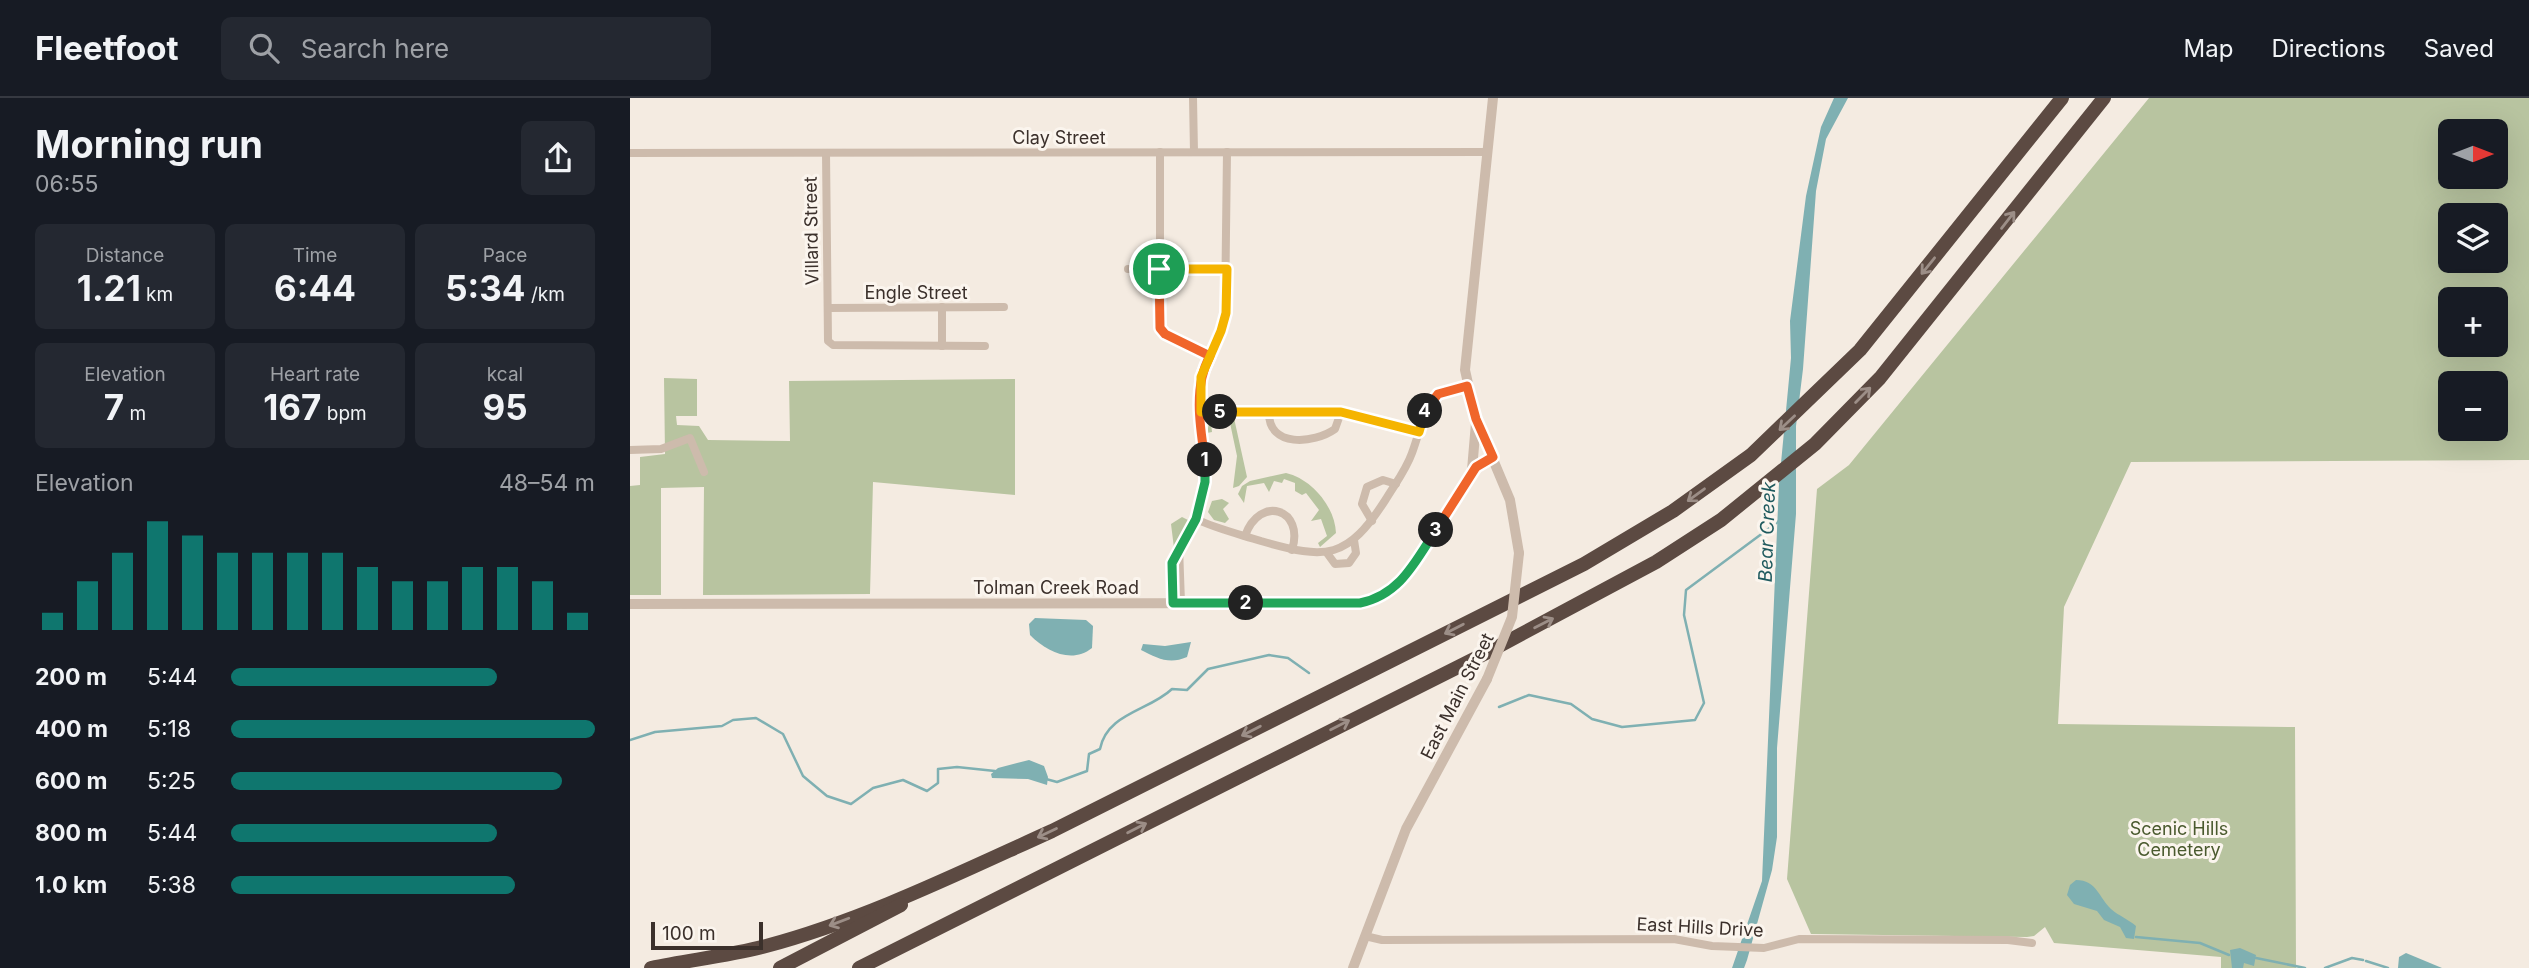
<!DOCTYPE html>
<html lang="en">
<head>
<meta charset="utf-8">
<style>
  :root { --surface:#171b24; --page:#242831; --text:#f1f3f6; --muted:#9ea1a6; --line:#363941; --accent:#0f766e }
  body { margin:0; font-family:Inter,sans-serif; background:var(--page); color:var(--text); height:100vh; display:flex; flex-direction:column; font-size:26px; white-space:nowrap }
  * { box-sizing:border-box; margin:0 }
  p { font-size:23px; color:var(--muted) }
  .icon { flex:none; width:38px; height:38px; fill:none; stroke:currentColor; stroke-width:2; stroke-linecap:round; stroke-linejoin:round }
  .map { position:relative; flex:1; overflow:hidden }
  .side { display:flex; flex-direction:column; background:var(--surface); width:630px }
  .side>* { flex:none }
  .needle { width:46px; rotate:90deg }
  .tools { position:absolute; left:1808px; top:21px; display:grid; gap:14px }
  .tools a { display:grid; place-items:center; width:70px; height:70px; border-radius:10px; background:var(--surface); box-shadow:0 7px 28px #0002; font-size:35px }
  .scale { position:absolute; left:21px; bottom:18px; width:112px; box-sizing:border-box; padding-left:7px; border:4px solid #3b302b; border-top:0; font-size:19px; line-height:24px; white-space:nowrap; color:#3b302b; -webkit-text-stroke:5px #fbf5ee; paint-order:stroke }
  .pin { position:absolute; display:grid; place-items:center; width:60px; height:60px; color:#fff; margin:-30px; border:4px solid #fff; border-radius:50%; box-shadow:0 2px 7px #0007 }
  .km { position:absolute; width:35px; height:35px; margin:-18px; border-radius:50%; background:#222; color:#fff; font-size:19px; line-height:35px; text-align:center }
  .round { display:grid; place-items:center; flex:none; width:74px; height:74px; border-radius:10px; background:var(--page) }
  .summary { display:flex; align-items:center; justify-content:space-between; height:119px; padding:0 35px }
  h1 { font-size:38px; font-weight:700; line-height:52px }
  .figures { display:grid; grid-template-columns:repeat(3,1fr); gap:10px; height:119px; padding:7px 35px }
  .figures div { display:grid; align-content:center; border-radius:10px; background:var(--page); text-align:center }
  .figures b { font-size:35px; font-weight:700 }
  .figures small { font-size:19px; font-weight:400 }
  .figures p { font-size:19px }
  .chart { height:196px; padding:14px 35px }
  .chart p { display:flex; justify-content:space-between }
  .chart svg { width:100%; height:126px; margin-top:7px; stroke:var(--accent); stroke-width:6 }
  ul { padding:0 35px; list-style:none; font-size:23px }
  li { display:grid; grid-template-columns:112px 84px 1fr; align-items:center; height:52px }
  li i { height:18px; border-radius:9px; background:var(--accent) }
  header { display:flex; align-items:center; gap:42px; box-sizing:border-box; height:98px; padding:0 35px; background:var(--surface); border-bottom:2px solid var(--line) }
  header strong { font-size:33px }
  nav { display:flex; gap:38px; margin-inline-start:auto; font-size:24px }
  .search { width:490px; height:63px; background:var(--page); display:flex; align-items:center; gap:18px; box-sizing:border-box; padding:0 24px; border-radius:10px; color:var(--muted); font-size:26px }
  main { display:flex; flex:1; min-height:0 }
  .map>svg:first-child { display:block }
  .green { fill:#b8c4a0; fill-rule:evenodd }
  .water { fill:#7fb0b2 }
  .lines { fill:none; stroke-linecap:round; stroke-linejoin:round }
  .stream { stroke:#7fb0b2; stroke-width:2.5 }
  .minor { stroke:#cdbbac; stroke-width:8 }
  .tertiary { stroke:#cdbbac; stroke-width:10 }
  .motorway { stroke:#5c4a42; stroke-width:14 }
  .tertiary-bridge { stroke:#cdbbac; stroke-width:10 }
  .oneway { stroke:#9c8e87 }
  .split-1-casing { stroke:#fff; stroke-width:14 }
  .split-2-casing { stroke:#fff; stroke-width:14 }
  .split-3-casing { stroke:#fff; stroke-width:14 }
  .split-4-casing { stroke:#fff; stroke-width:14 }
  .split-5-casing { stroke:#fff; stroke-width:14 }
  .split-6-casing { stroke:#fff; stroke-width:14 }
  .split-1 { stroke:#f0652b; stroke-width:9 }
  .split-2 { stroke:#22a559; stroke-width:9 }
  .split-3 { stroke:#22a559; stroke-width:9 }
  .split-4 { stroke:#f0652b; stroke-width:9 }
  .split-5 { stroke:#f5b400; stroke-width:9 }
  .split-6 { stroke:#f5b400; stroke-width:9 }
  .labels { text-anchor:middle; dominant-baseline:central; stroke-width:6; stroke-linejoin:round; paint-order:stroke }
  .street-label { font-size:18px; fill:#3b302b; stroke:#fbf5ee }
  .park-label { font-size:18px; fill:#4a5a2e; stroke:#fbf5ee }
  .water-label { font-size:19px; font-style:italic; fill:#1f5a5e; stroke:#fbf5ee }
</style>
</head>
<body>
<header>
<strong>Fleetfoot</strong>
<div class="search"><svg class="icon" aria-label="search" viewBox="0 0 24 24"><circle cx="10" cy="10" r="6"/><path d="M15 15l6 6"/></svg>Search here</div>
<nav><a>Map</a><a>Directions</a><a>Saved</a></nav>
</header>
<main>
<section class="side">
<div class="summary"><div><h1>Morning run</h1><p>06:55</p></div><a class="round"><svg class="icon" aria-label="share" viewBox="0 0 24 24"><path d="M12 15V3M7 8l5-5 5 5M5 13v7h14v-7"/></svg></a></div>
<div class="figures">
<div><p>Distance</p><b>1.21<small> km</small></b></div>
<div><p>Time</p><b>6:44</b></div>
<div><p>Pace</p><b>5:34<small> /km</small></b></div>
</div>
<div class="figures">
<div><p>Elevation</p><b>7<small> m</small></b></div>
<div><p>Heart rate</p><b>167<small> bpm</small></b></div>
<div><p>kcal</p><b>95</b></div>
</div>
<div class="chart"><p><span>Elevation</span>48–54 m</p>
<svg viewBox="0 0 160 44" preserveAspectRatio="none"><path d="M5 44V38M15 44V27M25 44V17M35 44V6M45 44V11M55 44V17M65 44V17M75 44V17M85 44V17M95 44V22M105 44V27M115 44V27M125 44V22M135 44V22M145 44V27M155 44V38"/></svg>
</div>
<ul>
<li><b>200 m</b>5:44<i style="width:73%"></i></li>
<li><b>400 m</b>5:18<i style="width:100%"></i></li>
<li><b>600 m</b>5:25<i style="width:91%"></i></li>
<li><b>800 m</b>5:44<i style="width:73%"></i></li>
<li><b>1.0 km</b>5:38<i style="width:78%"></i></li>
</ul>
</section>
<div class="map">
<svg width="1899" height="870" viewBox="0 0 1899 870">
  <rect width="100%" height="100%" fill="#f4ebe1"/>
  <g class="green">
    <path d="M 1519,0 L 1899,0 L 1899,362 L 1501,364 L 1434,509 L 1428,626 L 1665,629 L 1666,870 L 1591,870 L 1591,859 L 1424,845 L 1415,829 L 1404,838 L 1397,839 L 1181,836 L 1157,781 L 1187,391 L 1219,367 ZM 1820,33 L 1866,33 L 1866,79 L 1820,79 ZM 1820,117 L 1866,117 L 1866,163 L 1820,163 ZM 1820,201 L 1866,201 L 1866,247 L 1820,247 ZM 1820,285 L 1866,285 L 1866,331 L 1820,331 Z"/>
    <path d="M 34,280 L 67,281 L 67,318 L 46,318 L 47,327 L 69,328 L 78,342 L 160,343 L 159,283 L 385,281 L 385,397 L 243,384 L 240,496 L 73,497 L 74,389 L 31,390 L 31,497 L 0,497 L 0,388 L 10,387 L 10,359 L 35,356 Z"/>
    <path d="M 580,320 L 604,320 L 617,379 L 609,388 L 603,390 L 607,358 L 600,325 L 581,325 L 582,334 L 577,335 Z"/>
    <path d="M 656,375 C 682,381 705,409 706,435 L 690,449 L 688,445 L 697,438 L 691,421 L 681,423 L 689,412 L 676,395 L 672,397 L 665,393 L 665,385 L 654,381 L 652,385 L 644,383 L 639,394 L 634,385 L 617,388 L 614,405 L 608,396 L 612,388 L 620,383 Z"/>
    <path d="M 592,401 L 599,405 L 593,411 L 599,421 L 595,425 L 584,422 L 578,414 L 582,403 Z"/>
    <path d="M 552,419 L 560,423 L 544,450 L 541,426 Z"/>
  </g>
  <g class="water">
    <path d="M 1204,0 L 1218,0 L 1196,41 L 1186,93 L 1173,271 L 1166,328 L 1166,416 L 1147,650 L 1147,739 L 1142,772 L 1117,862 L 1114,870 L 1102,870 L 1132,783 L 1149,386 L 1161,260 L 1160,223 L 1176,98 L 1191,29 Z"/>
    <path d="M 405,520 L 456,522 L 463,528 L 462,550 C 442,566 417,554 400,537 L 399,526 Z"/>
    <path d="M 561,544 L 557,559 C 539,567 527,560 511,552 L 513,546 L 535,548 Z"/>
    <path d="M 399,662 L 414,668 L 418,679 L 417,687 L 398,681 L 362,680 L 361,676 L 368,670 Z"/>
    <path d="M 1446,782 C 1467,782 1469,800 1481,811 C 1489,818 1498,821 1506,828 L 1504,841 L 1496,840 L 1490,829 L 1474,822 L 1467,813 L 1444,806 L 1437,797 L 1440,787 Z"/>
    <path d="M 1610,850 L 1626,857 L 1624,868 L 1614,865 L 1613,870 L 1602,870 L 1600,852 Z"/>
    <path d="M 1776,855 L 1812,870 L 1768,870 L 1769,859 Z"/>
  </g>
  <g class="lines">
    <g class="stream">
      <path d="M 869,609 L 899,597 L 941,606 L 962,621 L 992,629 L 1065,622 L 1074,605 L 1054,517 L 1056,492 L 1149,423"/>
      <path d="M 0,642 L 25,634 L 92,628 L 103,622 L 126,620 L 153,636 L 173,678 L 197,698 L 221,706 L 243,690 L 273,682 L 297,693 L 308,685 L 308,671 L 327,669 L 365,673"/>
      <path d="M 416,681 L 427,684 L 457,673 L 459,656 L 470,651 C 477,615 519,613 542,591 L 557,592 L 578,571 L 639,557 L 658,560 L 679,575"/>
      <path d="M 1506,839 L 1570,845 L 1599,857"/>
      <path d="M 1626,860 L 1675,870"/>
      <path d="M 1736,863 L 1758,870"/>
      <path d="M 1695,870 L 1722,860 L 1733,862"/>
    </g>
    <g class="minor">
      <path d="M 563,0 L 564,54"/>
      <path d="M 530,54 L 530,230 L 535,236 L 580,258"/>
      <path d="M 0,55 L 858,54"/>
      <path d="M 196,55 L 198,243 L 203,247 L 355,248"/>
      <path d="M 498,171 L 597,171"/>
      <path d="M 312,209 L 312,248"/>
      <path d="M 198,210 L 374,209"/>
      <path d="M 571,314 L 711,314 L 788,334"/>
      <path d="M 639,314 C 638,350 684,346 705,331 L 711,314"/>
      <path d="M 0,352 L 31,351 L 60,340 L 74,374"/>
      <path d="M 566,421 C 587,431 609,436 631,443 C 697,462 717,462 756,401 C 765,386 776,372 782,355 C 796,318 791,295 837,288"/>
      <path d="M 742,423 L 732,406 L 737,389 L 753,382 L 766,386"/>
      <path d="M 615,438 C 630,396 675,411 662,452"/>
      <path d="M 549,449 L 551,505"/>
      <path d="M 697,455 L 705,466 L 719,465 L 726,455 L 724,442"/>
      <path d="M 543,505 L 542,465 L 566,421 L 575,380 L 571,336 L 571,280 L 587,246 L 595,215 L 597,54"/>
      <path d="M 735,838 L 752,842 L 1044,841 L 1082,848 L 1134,850 L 1169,841 L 1378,842 L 1402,845"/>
    </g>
    <g class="tertiary">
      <path d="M 863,0 L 835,272 L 846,321 L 880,402 L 889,455"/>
      <path d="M 842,372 L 846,325"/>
      <path d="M 0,506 L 730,505 L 758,495 L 775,479 L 846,369 L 863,359"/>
      <path d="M 723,870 L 776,731 L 857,581"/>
    </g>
    <g class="motorway">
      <path d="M 21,870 C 59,862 98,858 136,848 C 234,822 329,775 422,733 L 954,466 L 1043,413 L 1121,357 L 1230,252 L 1432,0"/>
      <path d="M 150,870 L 271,807"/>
      <path d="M 229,870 L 856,555 L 1026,464 L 1091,422 L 1185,346 L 1250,280 L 1474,0"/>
    </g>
    <path class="tertiary-bridge" d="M 857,581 L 882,519 L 889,455"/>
  </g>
  <defs><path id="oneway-shaft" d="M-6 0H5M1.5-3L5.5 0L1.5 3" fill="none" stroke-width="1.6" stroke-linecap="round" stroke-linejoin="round" transform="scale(1.75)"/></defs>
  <g class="oneway">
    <use href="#oneway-shaft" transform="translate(1378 122) rotate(-52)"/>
    <use href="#oneway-shaft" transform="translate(1298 168) rotate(129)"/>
    <use href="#oneway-shaft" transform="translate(1233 297) rotate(-45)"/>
    <use href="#oneway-shaft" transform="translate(1157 325) rotate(137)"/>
    <use href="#oneway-shaft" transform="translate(1066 397) rotate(144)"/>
    <use href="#oneway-shaft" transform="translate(914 525) rotate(-27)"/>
    <use href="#oneway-shaft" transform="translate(824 531) rotate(153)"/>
    <use href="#oneway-shaft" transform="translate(710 627) rotate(-27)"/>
    <use href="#oneway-shaft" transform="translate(621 633) rotate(153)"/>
    <use href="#oneway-shaft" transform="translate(507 730) rotate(-27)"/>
    <use href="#oneway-shaft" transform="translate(417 735) rotate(155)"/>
    <use href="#oneway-shaft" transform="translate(209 824) rotate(159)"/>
  </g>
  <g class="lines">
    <g class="split-1-casing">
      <path id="split-1" d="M 529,171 L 530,230 L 535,236 L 580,258 C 563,288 570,329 575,362"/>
    </g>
    <g class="split-2-casing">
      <path id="split-2" d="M 575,362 L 575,384 L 566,421 L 542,465 L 543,505 L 616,505"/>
    </g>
    <g class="split-3-casing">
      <path id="split-3" d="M 616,505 L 730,505 C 770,497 785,464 806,432"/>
    </g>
    <g class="split-4-casing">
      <path id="split-4" d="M 795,313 L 808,296 L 837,288 L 846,321 L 863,359 L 846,369 L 806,432"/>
    </g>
    <g class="split-5-casing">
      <path id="split-5" d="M 590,314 L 711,314 L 789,334 L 795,313"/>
    </g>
    <g class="split-6-casing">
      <path id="split-6" d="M 529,171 L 597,171 L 596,215 L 591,233 L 571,279 L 571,314 L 590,314"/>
    </g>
    <use href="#split-1" class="split-1"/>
    <use href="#split-2" class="split-2"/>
    <use href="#split-3" class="split-3"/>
    <use href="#split-4" class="split-4"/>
    <use href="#split-5" class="split-5"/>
    <use href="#split-6" class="split-6"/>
  </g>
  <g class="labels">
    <g class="street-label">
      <text x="429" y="39">Clay Street</text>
      <text transform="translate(181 133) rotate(-91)">Villard Street</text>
      <text x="286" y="194">Engle Street</text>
      <text x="426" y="489">Tolman Creek Road</text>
      <text transform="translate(827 598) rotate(-63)">East Main Street</text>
      <text transform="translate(1070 829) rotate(3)">East Hills Drive</text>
    </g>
    <g class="park-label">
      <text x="1549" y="730">Scenic Hills<tspan x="1549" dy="21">Cemetery</tspan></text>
    </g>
    <g class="water-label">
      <text transform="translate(1137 434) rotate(-88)">Bear Creek</text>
    </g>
  </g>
</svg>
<div class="tools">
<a><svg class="needle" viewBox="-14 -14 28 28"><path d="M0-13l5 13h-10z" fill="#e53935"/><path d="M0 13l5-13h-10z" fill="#9ea1a6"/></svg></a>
<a><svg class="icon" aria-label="layers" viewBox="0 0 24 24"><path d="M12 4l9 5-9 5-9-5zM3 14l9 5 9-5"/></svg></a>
<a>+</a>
<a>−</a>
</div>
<div class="scale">100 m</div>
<div class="pin" style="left:529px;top:171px;background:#1e9e55"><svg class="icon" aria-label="arrive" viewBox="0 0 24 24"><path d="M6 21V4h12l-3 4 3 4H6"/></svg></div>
<b class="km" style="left:575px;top:362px">1</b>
<b class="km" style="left:616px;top:505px">2</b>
<b class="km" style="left:806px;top:432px">3</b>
<b class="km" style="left:795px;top:313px">4</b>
<b class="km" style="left:590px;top:314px">5</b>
</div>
</main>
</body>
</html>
